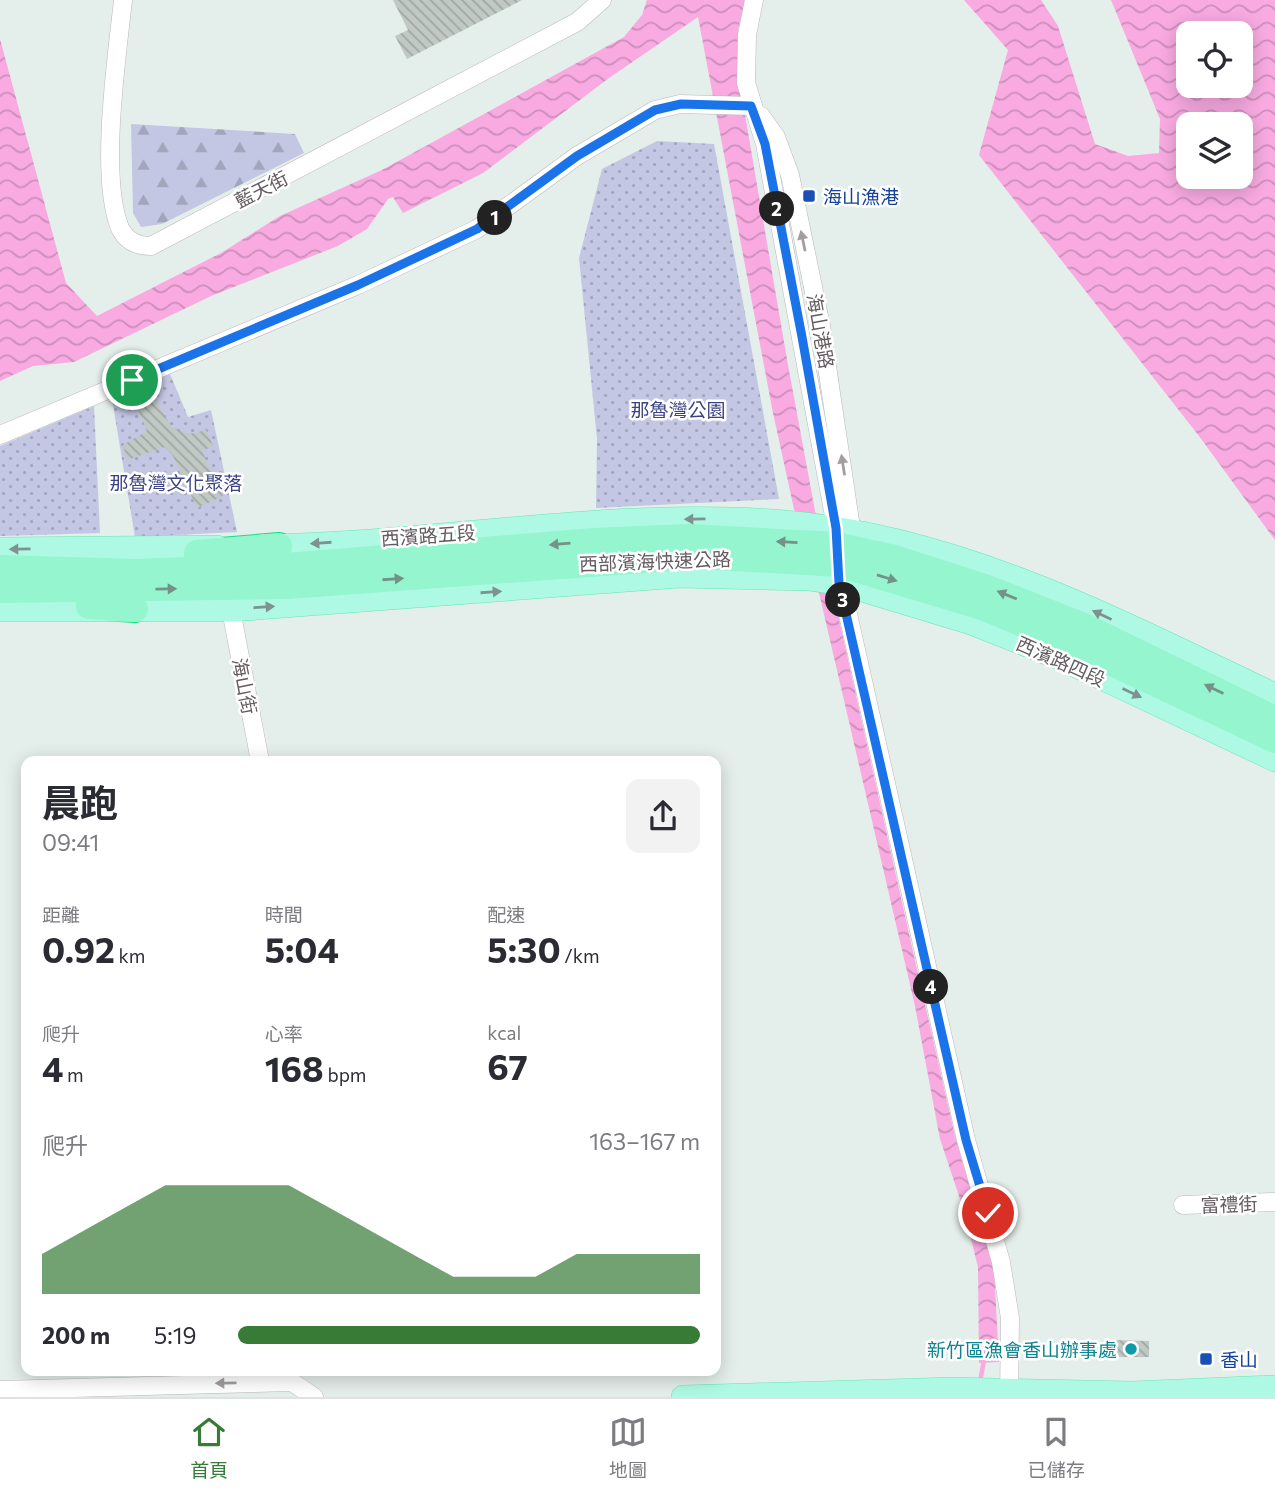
<!DOCTYPE html>
<html lang="zh-TW">
<head>
<meta charset="utf-8">
<style>
  :root { --surface:#fff; --page:#f2f2f3; --text:#2b2b33; --muted:#7c7c81; --line:#e1e1e2; --accent:#377b37 }
  body { margin:0; font-family:Commissioner,"Noto Sans TC",sans-serif; background:var(--page); color:var(--text); height:100vh; display:flex; flex-direction:column; font-size:26px; white-space:nowrap }
  * { box-sizing:border-box; margin:0 }
  p { font-size:23px; color:var(--muted) }
  .icon { flex:none; width:38px; height:38px; fill:none; stroke:currentColor; stroke-width:2; stroke-linecap:round; stroke-linejoin:round }
  .map { position:relative; flex:1; overflow:hidden }
  .panel { position:absolute; left:21px; top:756px; width:700px; height:620px; display:flex; flex-direction:column; background:var(--surface); border-radius:14px; box-shadow:0 4px 18px #0003 }
  .panel>* { flex:none }
  .fabs { position:absolute; left:1176px; top:21px; display:grid; gap:14px }
  .fabs a { display:grid; place-items:center; width:77px; height:77px; border-radius:14px; background:var(--surface); box-shadow:0 4px 18px #0003; font-size:35px }
  .pin { position:absolute; display:grid; place-items:center; width:60px; height:60px; color:#fff; margin:-30px; border:4px solid #fff; border-radius:50%; box-shadow:0 2px 7px #0007 }
  .km { position:absolute; width:35px; height:35px; margin:-18px; border-radius:50%; background:#222; color:#fff; font-size:19px; line-height:35px; text-align:center }
  .round { display:grid; place-items:center; flex:none; width:74px; height:74px; border-radius:14px; background:var(--page) }
  .overview { display:flex; align-items:center; justify-content:space-between; height:119px; padding:0 21px }
  h1 { font-size:38px; font-weight:700; line-height:52px }
  .figures { display:grid; grid-template-columns:repeat(3,1fr); gap:10px; height:119px; padding:7px 21px }
  .figures div { display:grid; align-content:center }
  .figures b { font-size:35px; font-weight:700 }
  .figures small { font-size:19px; font-weight:400 }
  .figures p { font-size:19px }
  .chart { height:196px; padding:14px 21px }
  .chart p { display:flex; justify-content:space-between }
  .chart svg { width:100%; height:126px; margin-top:7px; fill:var(--accent); opacity:.7 }
  ul { padding:0 21px; list-style:none; font-size:23px }
  li { display:grid; grid-template-columns:112px 84px 1fr; align-items:center; height:52px }
  li i { height:18px; border-radius:9px; background:var(--accent) }
  .menu { display:flex; justify-content:space-around; align-items:center; height:98px; border-top:2px solid var(--line); background:var(--surface); font-size:19px; color:var(--muted) }
  .menu a { display:grid; justify-items:center; gap:4px }
  .menu .current { color:var(--accent) }
  .map>svg:first-child { display:block }
  .green { fill:url(#green-dots) }
  .forest { fill:url(#forest-firs) }
  .water { fill:url(#water-waves); fill-rule:evenodd }
  .lines { fill:none; stroke-linecap:round; stroke-linejoin:round }
  .stream { stroke:#f8aae1; stroke-width:4.5 }
  .building { fill:url(#building-back-hatch) }
  .minor-casing { stroke:#bdb7ba; stroke-width:19 }
  .major-casing { stroke:#65e7b0; stroke-width:24 }
  .highway-casing { stroke:#11e184; stroke-width:28 }
  .minor { stroke:#fff; stroke-width:18 }
  .major { stroke:#aef9e3; stroke-width:23 }
  .highway { stroke:#94f5cf; stroke-width:26 }
  .oneway { fill:#a29da0 }
  .oneway2 { fill:#7e938e }
  .oneway3 { fill:#759288 }
  .route-casing { stroke:#fff; stroke-width:14 }
  .route { stroke:#1a73e8; stroke-width:9 }
  .transit-dot { fill:#1a4fb4; stroke:#fff; stroke-width:2.5 }
  .culture-dot { fill:#0f9aa8; stroke:#fff; stroke-width:2.5 }
  .labels { text-anchor:middle; dominant-baseline:central; stroke-width:5; stroke-linejoin:round; paint-order:stroke }
  .street-label { font-size:19px; fill:#645c61; stroke:#fff }
  .transit-label { font-size:19px; fill:#164399; stroke:#fff; text-anchor:start }
  .park-label { font-size:19px; fill:#3c4283; stroke:#fff }
  .culture-label { font-size:19px; fill:#0d838f; stroke:#fff; text-anchor:end }
</style>
</head>
<body>
<div class="map">
<svg width="1275" height="1397" viewBox="0 0 1275 1397">
  <defs>
    <pattern id="green-dots" width="8" height="8" patternUnits="userSpaceOnUse" patternTransform="scale(1.75)"><rect width="8" height="8" fill="#c3c7e3"/><path d="M2 2h.1M6 6h.1" fill="none" stroke="#a2a5bb" stroke-width="1.8" stroke-linecap="round"/></pattern>
    <pattern id="forest-firs" width="22" height="20" patternUnits="userSpaceOnUse" patternTransform="scale(1.75)"><rect width="22" height="20" fill="#c3c7e3"/><path d="M5 1l3.5 6h-7zM16 11l3.5 6h-7z" fill="#a2a5bb"/></pattern>
    <pattern id="water-waves" width="16" height="10" patternUnits="userSpaceOnUse" patternTransform="scale(1.75)"><rect width="16" height="10" fill="#f8aae1"/><path d="M0 5q4-4 8 0t8 0" fill="none" stroke="#cc8eba"/></pattern>
    <pattern id="building-back-hatch" width="6" height="6" patternUnits="userSpaceOnUse" patternTransform="scale(1.75)"><rect width="6" height="6" fill="#c1c9c5"/><path d="M-1 5l2 2M0 0l6 6M5-1l2 2" fill="none" stroke="#a0a6a3"/></pattern>
  </defs>
  <rect width="100%" height="100%" fill="#e4eeea"/>
  <g class="green">
    <path d="M 657,141 L 714,144 L 779,499 L 596,508 L 597,439 L 579,258 L 602,169 Z"/>
    <path d="M 170,374 L 188,417 L 211,410 L 237,532 L 135,537 L 112,399 Z"/>
    <path d="M 94,406 L 100,533 L 0,536 L 0,446 Z"/>
  </g>
  <path class="forest" d="M 131,124 L 295,134 L 304,153 L 162,224 L 141,227 L 133,213 Z"/>
  <g class="water">
    <path d="M 647,0 L 746,0 L 738,30 L 739,80 L 788,365 L 816,516 L 914,956 L 955,1136 L 994,1268 L 999,1362 L 979,1363 L 978,1267 L 964,1211 L 940,1139 L 915,1006 L 820,597 L 794,509 L 773,413 L 698,17 L 609,78 L 483,173 L 403,213 L 393,197 L 388,199 L 367,229 L 338,246 L 211,296 L 74,362 L 33,366 L 0,381 L 0,39 L 66,283 L 97,316 L 221,253 L 280,216 L 382,170 L 624,37 L 642,15 Z"/>
    <path d="M 964,0 L 1041,0 L 1058,26 L 1095,144 L 1128,156 L 1159,153 L 1160,119 L 1111,0 L 1275,0 L 1275,540 L 1199,436 L 979,155 L 1008,50 ZM 1241,33 L 1241,86 L 1188,86 L 1188,33 ZM 1241,124 L 1241,177 L 1188,177 L 1188,124 Z"/>
  </g>
  <g class="lines">
    <path class="stream" d="M 980,1382 L 984,1360"/>
  </g>
  <g class="building">
    <path d="M 393,0 L 522,0 L 407,59 L 395,36 L 408,30 Z"/>
    <path d="M 150,389 L 171,427 L 189,434 L 206,430 L 213,446 L 202,451 L 223,496 L 197,508 L 173,456 L 165,447 L 127,460 L 123,445 L 147,431 L 133,397 Z"/>
    <path d="M 1114,1340 L 1149,1341 L 1149,1357 L 1114,1357 Z"/>
  </g>
  <g class="lines">
    <g class="minor-casing">
      <g id="minor">
        <path d="M 123,0 C 117,56 99,177 120,228 C 126,241 137,246 151,246 L 577,22 L 602,0"/>
        <path d="M 754,0 L 747,35 L 746,83 L 765,144 L 834,516 L 835,539"/>
        <path d="M 761,116 L 776,137 L 790,175 L 821,326 L 853,541"/>
        <path d="M 0,435 L 358,285 L 477,229 L 577,156 L 655,110 L 680,104 L 751,106"/>
        <path d="M 839,574 L 966,1140 L 1001,1262 L 1010,1318 L 1009,1397"/>
        <path d="M 231,610 L 260,761"/>
        <path d="M 1183,1205 L 1275,1202"/>
        <path d="M 0,1390 L 292,1382 L 314,1397"/>
      </g>
    </g>
    <g class="major-casing">
      <g id="major">
        <path d="M 262,546 C 437,544 610,507 785,522 C 960,537 1118,620 1275,695"/>
        <path d="M 0,549 L 217,547"/>
        <path d="M 0,610 L 231,610 L 680,576 L 810,579 L 839,583 L 971,623 L 1059,658 L 1275,760"/>
        <path d="M 683,1397 L 953,1389 L 1132,1393 L 1275,1387"/>
      </g>
    </g>
    <g class="highway-casing">
      <g id="highway">
        <path d="M 197,553 L 279,546"/>
        <path d="M 0,568 L 135,572 L 286,566 L 594,541 L 688,537 L 835,545 L 895,558 L 985,587 L 1084,626 L 1275,719"/>
        <path d="M 0,590 L 287,586 L 700,556 L 839,564 L 982,607 L 1074,645 L 1275,740"/>
        <path d="M 89,606 L 135,609"/>
      </g>
    </g>
    <use href="#minor" class="minor"/>
    <use href="#major" class="major"/>
    <use href="#highway" class="highway"/>
  </g>
  <defs><path id="oneway-solid" d="M-6-.8H1V-3.2L6.5 0L1 3.2V.8H-6Z" transform="scale(1.75)"/></defs>
  <g class="oneway">
    <use href="#oneway-solid" transform="translate(803 241) rotate(-102)"/>
    <use href="#oneway-solid" transform="translate(843 465) rotate(-99)"/>
    <use href="#oneway-solid" transform="translate(226 1383) rotate(179)"/>
  </g>
  <g class="oneway2">
    <use href="#oneway-solid" transform="translate(695 519) rotate(179)"/>
    <use href="#oneway-solid" transform="translate(321 543) rotate(176)"/>
    <use href="#oneway-solid" transform="translate(20 549) rotate(179)"/>
    <use href="#oneway-solid" transform="translate(491 592) rotate(-4)"/>
    <use href="#oneway-solid" transform="translate(264 607) rotate(-4)"/>
    <use href="#oneway-solid" transform="translate(1102 615) rotate(-155)"/>
    <use href="#oneway-solid" transform="translate(1132 693) rotate(25)"/>
  </g>
  <g class="oneway3">
    <use href="#oneway-solid" transform="translate(787 542) rotate(-177)"/>
    <use href="#oneway-solid" transform="translate(560 544) rotate(175)"/>
    <use href="#oneway-solid" transform="translate(887 578) rotate(17)"/>
    <use href="#oneway-solid" transform="translate(393 579) rotate(-4)"/>
    <use href="#oneway-solid" transform="translate(166 589) rotate(-1)"/>
    <use href="#oneway-solid" transform="translate(1007 595) rotate(-158)"/>
    <use href="#oneway-solid" transform="translate(1214 689) rotate(-154)"/>
  </g>
  <g class="lines">
    <g class="route-casing">
      <path id="route" d="M 132,380 L 358,285 L 477,229 L 577,156 L 655,110 L 681,104 L 751,106 L 765,144 L 802,337 L 836,528 L 839,583 L 966,1140 L 988,1213"/>
    </g>
    <use href="#route" class="route"/>
  </g>
  <g class="transit-dot">
    <rect x="802" y="189" width="14" height="14" rx="3.5"/>
    <rect x="1199" y="1352" width="14" height="14" rx="3.5"/>
  </g>
  <circle class="culture-dot" cx="1131" cy="1349" r="7"/>
  <g class="labels">
    <g class="street-label">
      <text transform="translate(261 189) rotate(-27)">藍天街</text>
      <text transform="translate(821 331) rotate(80)">海山港路</text>
      <text transform="translate(428 535) rotate(-4)">西濱路五段</text>
      <text transform="translate(655 561) rotate(-2)">西部濱海快速公路</text>
      <text transform="translate(1061 661) rotate(24)">西濱路四段</text>
      <text transform="translate(245 686) rotate(79)">海山街</text>
      <text transform="translate(1229 1204) rotate(-2)">富禮街</text>
    </g>
    <g class="transit-label">
      <text x="823" y="196">海山漁港</text>
      <text x="1220" y="1359">香山</text>
    </g>
    <g class="park-label">
      <text x="678" y="409">那魯灣公園</text>
      <text x="176" y="482">那魯灣文化聚落</text>
    </g>
    <g class="culture-label">
      <text x="1117" y="1349">新竹區漁會香山辦事處</text>
    </g>
  </g>
</svg>
<div class="fabs">
<a><svg class="icon" aria-label="locate" viewBox="0 0 24 24"><circle cx="12" cy="12" r="6"/><path d="M12 2v4M12 18v4M2 12h4M18 12h4"/></svg></a>
<a><svg class="icon" aria-label="layers" viewBox="0 0 24 24"><path d="M12 4l9 5-9 5-9-5zM3 14l9 5 9-5"/></svg></a>
</div>
<div class="pin" style="left:132px;top:380px;background:#1e9e55"><svg class="icon" aria-label="arrive" viewBox="0 0 24 24"><path d="M6 21V4h12l-3 4 3 4H6"/></svg></div>
<div class="pin" style="left:988px;top:1213px;background:#d93025"><svg class="icon" aria-label="check" viewBox="0 0 24 24"><path d="M5 12l5 5 9-10"/></svg></div>
<b class="km" style="left:495px;top:218px">1</b>
<b class="km" style="left:777px;top:209px">2</b>
<b class="km" style="left:843px;top:600px">3</b>
<b class="km" style="left:931px;top:987px">4</b>
<section class="panel">
<div class="overview"><div><h1>晨跑</h1><p>09:41</p></div><a class="round"><svg class="icon" aria-label="share" viewBox="0 0 24 24"><path d="M12 15V3M7 8l5-5 5 5M5 13v7h14v-7"/></svg></a></div>
<div class="figures">
<div><p>距離</p><b>0.92<small> km</small></b></div>
<div><p>時間</p><b>5:04</b></div>
<div><p>配速</p><b>5:30<small> /km</small></b></div>
</div>
<div class="figures">
<div><p>爬升</p><b>4<small> m</small></b></div>
<div><p>心率</p><b>168<small> bpm</small></b></div>
<div><p>kcal</p><b>67</b></div>
</div>
<div class="chart"><p><span>爬升</span>163–167 m</p>
<svg viewBox="0 0 160 44" preserveAspectRatio="none"><path d="M0 44V30L10 22L20 14L30 6L40 6L50 6L60 6L70 14L80 22L90 30L100 38L110 38L120 38L130 30L140 30L150 30L160 30V44z"/></svg>
</div>
<ul>
<li><b>200 m</b>5:19<i style="width:100%"></i></li>
</ul>
</section>
</div>
<nav class="menu">
<a class="current"><svg class="icon" aria-label="home" viewBox="0 0 24 24"><path d="M3 11l9-7 9 7M6 9v11h12V9"/></svg>首頁</a>
<a><svg class="icon" aria-label="map" viewBox="0 0 24 24"><path d="M3 6l6-2 6 2 6-2v14l-6 2-6-2-6 2zM9 4v14M15 6v14"/></svg>地圖</a>
<a><svg class="icon" aria-label="saved" viewBox="0 0 24 24"><path d="M7 4h10v16l-5-4-5 4z"/></svg>已儲存</a>
</nav>
</body>
</html>
